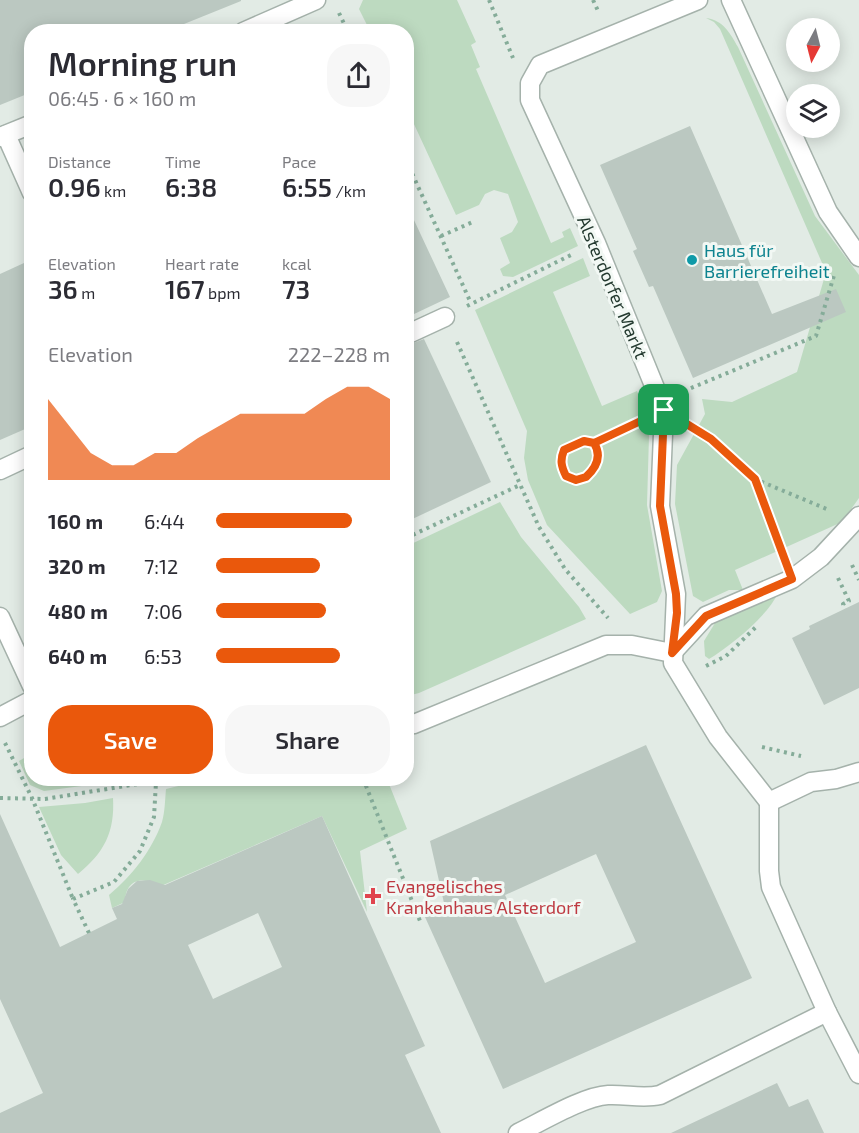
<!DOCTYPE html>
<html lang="en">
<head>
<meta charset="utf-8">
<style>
  :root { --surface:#fff; --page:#f7f7f7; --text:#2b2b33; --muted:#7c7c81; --accent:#ea580c }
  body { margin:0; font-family:"Exo 2",sans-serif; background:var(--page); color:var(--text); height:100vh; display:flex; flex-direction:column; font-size:22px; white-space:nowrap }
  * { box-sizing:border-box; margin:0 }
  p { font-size:20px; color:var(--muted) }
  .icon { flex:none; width:33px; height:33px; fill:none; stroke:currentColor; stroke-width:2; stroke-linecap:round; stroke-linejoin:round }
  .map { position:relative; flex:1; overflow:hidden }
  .details { position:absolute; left:24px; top:24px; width:390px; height:762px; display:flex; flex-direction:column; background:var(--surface); border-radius:24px; box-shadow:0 3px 15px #0003 }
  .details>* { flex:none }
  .needle { width:39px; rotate:187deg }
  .tools { position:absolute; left:786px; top:18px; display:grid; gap:12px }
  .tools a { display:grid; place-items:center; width:54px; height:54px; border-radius:50%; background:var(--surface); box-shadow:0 3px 15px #0003; font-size:30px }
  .pin { position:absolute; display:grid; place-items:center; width:51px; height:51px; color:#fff; margin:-26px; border-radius:12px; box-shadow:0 3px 9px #0006 }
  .round { display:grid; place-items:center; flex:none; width:63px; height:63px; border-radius:24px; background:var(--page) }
  .headline { display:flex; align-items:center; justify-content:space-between; height:102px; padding:0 24px }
  h1 { font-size:33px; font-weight:600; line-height:45px }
  .figures { display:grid; grid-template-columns:repeat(3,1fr); gap:9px; height:102px; padding:6px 24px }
  .figures div { display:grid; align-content:center }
  .figures b { font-size:26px; font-weight:600 }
  .figures small { font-size:16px; font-weight:400 }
  .figures p { font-size:16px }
  .chart { height:168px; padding:12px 24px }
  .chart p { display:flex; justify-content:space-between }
  .chart svg { width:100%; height:108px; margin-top:6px; fill:var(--accent); opacity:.7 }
  .button { display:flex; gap:12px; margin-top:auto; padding:12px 24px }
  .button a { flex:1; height:69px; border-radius:24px; background:var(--accent); color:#fff; font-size:24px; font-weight:600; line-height:69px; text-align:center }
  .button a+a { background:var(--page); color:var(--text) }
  ul { padding:0 24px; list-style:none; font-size:20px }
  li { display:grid; grid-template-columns:96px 72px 1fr; align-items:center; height:45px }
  li i { height:15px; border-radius:8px; background:var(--accent) }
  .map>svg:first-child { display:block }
  .green { fill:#bddac0 }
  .building { fill:#bbc8c1; fill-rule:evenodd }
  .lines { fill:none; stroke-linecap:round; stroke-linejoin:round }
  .lane-casing { stroke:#a5b2ab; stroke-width:21 }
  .street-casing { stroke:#a5b2ab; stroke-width:21 }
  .path { stroke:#85ac99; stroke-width:4; stroke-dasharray:3 4.5; stroke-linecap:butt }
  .lane { stroke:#fff; stroke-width:18 }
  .street { stroke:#fff; stroke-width:18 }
  .route-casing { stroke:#fff; stroke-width:12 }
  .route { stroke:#ea580c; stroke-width:8 }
  .culture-dot { fill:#0f9aa8; stroke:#f2f8f4; stroke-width:2 }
  .health-dot { fill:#e0444e; stroke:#f2f8f4; stroke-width:2 }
  .labels { text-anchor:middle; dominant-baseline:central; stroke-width:6; stroke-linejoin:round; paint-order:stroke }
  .culture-label { font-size:18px; fill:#0d838f; stroke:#f2f8f4; text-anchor:start }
  .street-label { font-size:18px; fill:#243a30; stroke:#f2f8f4 }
  .health-label { font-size:18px; fill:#be3a42; stroke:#f2f8f4; text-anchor:start }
</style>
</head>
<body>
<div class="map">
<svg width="859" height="1133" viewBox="0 0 859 1133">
  <rect width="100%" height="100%" fill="#e2ebe5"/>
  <g class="green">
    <path d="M 363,0 L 457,0 L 476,42 L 471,45 L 480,67 L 476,69 L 551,243 L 564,237 L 562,232 L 570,228 L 578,246 L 513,277 L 503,276 L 500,269 L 510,263 L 500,238 L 512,232 L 518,222 L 508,194 L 494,190 L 485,194 L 479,205 L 456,215 L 407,109 L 406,32 L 370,31 L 359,9 Z"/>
    <path d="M 706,18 C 723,20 730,33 738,47 L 815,216 L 859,275 L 859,498 L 842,522 L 735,570 L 743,590 L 729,590 L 703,602 L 693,596 L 675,504 L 677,465 L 705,414 L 702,399 L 732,402 L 797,372 L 826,272 L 720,29 L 714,22 Z"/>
    <path d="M 583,258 L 590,276 L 553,292 L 602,406 L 637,391 L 647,416 L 649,436 L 647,505 L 662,591 L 657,602 L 630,614 L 547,525 L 528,480 L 524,458 L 527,431 L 475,310 Z"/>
    <path d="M 500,502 L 521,537 L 579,607 L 586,619 L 419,693 L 407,696 L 407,546 Z"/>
    <path d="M 778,593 C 767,617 730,646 709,659 L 705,656 L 704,641 L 715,623 Z"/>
    <path d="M 31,754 L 32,778 L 134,779 L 44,791 L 30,785 L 19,761 Z"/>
    <path d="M 207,779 L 387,779 L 407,829 L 360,851 L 367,912 L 322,816 L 161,886 C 144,877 126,877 125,902 L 112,908 L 109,895 C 132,876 152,850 162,822 C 165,812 165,799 166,789 Z"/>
    <path d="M 113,798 C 115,832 104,853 78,874 L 61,855 L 39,807 L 85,803 Z"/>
  </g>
  <g class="building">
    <path d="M 0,0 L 241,0 L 241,1 L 184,24 L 187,32 L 32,32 L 32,92 L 0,105 Z"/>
    <path d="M 690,126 L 772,314 L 836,289 L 846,312 L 693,378 L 653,286 L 649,287 L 633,251 L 637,249 L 600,165 Z"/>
    <path d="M 406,203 L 450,297 L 412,315 L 414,319 L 406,322 Z"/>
    <path d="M 24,263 L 32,279 L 32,426 L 0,440 L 0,274 Z"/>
    <path d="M 424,339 L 491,482 L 406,522 L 406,346 Z"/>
    <path d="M 859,602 L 859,688 L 824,705 L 792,638 L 810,629 L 809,626 Z"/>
    <path d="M 646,745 L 752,978 L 503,1089 L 425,917 L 444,903 L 430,841 ZM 596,854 L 636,942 L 545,983 L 505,895 Z"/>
    <path d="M 0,814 L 60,947 L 117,919 L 112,908 L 122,904 L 128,889 L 137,881 L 150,880 L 165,885 L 322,816 L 425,1046 L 405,1055 L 441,1133 L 0,1133 L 0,1113 L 43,1093 L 0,999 ZM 258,913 L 282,967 L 213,999 L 188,945 Z"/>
    <path d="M 777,1083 L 789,1107 L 808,1099 L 824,1133 L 671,1133 Z"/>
  </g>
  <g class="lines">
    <g class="lane-casing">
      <g id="lane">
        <path d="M 731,0 L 828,212 L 859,257"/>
        <path d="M 406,335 L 445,317"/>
        <path d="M 0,470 L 32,455"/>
        <path d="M 672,653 L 706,616 L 792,579 L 821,557 L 859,516"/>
        <path d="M 518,1133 C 541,1122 584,1096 608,1095 C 626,1094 642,1099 660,1095 L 827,1012"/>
      </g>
    </g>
    <g class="street-casing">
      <g id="street">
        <path d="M 698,0 L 540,65 L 530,83 L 530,100 L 596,243 L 664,410 L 660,506 L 676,594 L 673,663 L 718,737 L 769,802"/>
        <path d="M 243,32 L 316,0"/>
        <path d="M 6,135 L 32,193"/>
        <path d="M 0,137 L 32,124"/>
        <path d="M 0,617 L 32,686"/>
        <path d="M 0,717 L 32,700"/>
        <path d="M 406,725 L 414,724 L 606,645 L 632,645 L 672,653"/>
        <path d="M 769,802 L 769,871 L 771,887 L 827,1012 L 859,1074"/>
        <path d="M 769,802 L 811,782 L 836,779 L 859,772"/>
      </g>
    </g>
    <g class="path">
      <path d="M 489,0 L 513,58"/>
      <path d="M 593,0 L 599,13"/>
      <path d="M 339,13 L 348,32"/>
      <path d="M 406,160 L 470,301"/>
      <path d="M 441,236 L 475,221"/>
      <path d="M 467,306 L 571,255"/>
      <path d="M 457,342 L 539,527 L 565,569 L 608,618"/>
      <path d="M 684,391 L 816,336 L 835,272"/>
      <path d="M 691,426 L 711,439 L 755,479 L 829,510"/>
      <path d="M 584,441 L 594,443 C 606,464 589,485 566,476 C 555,455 563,447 584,441 Z"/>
      <path d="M 594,443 L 637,423"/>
      <path d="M 755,480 L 782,552"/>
      <path d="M 406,538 L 520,485"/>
      <path d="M 852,565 L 859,580"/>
      <path d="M 838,578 L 849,601 L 843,604 L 845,609"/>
      <path d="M 706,666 L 726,656 L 758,625"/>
      <path d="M 5,743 L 32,798 L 73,899"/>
      <path d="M 762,747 L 801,756"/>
      <path d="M 367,778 L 366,786 L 420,921"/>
      <path d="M 0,798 L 45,799 L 175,778"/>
      <path d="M 89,933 L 73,899 L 114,882 L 140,851 L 154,817 L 156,782"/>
    </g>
    <use href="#lane" class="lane"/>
    <use href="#street" class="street"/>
  </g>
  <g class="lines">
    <g class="route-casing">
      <path id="route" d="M 664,410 L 594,443 L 584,441 L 564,450 C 560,460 561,466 566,476 L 576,480 L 586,477 C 597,467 602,456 594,443 L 664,410 L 711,439 L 755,479 L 792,579 L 706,616 L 672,653 L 677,613 L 676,594 L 660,506 L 664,410"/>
    </g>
    <use href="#route" class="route"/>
  </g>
  <circle class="culture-dot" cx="692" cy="260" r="6"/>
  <path class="health-dot" d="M370 887h6v6h6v6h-6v6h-6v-6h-6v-6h6z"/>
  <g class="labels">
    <g class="culture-label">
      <text x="704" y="250">Haus für<tspan x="704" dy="21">Barrierefreiheit</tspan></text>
    </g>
    <g class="street-label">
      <text transform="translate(613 287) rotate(67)">Alsterdorfer Markt</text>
    </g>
    <g class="health-label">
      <text x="386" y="886">Evangelisches<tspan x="386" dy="21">Krankenhaus Alsterdorf</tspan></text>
    </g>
  </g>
</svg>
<div class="tools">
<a><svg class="needle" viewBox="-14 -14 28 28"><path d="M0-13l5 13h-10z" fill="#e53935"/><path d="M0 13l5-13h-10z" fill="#7c7c81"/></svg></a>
<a><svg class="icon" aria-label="layers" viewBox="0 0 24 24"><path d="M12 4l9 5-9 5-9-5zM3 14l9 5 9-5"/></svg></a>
</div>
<div class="pin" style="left:664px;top:410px;background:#1e9e55"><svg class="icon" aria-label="arrive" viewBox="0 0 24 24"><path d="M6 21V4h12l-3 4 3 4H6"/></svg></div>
<section class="details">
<div class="headline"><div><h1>Morning run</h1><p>06:45 · 6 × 160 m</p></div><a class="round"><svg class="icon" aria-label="share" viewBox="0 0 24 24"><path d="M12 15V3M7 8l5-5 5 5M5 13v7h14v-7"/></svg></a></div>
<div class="figures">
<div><p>Distance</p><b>0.96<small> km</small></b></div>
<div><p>Time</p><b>6:38</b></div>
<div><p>Pace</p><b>6:55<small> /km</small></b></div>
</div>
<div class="figures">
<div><p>Elevation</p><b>36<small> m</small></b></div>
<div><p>Heart rate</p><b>167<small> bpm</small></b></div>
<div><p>kcal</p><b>73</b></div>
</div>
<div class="chart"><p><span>Elevation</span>222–228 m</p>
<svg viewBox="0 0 160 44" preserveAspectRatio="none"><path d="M0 44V11L10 22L20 33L30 38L40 38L50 33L60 33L70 27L80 22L90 17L100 17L110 17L120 17L130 11L140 6L150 6L160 11V44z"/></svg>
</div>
<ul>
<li><b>160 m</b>6:44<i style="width:78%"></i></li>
<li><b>320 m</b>7:12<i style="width:60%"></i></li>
<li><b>480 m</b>7:06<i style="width:63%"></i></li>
<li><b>640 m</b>6:53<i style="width:71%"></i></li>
</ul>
<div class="button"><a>Save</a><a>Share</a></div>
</section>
</div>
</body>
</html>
